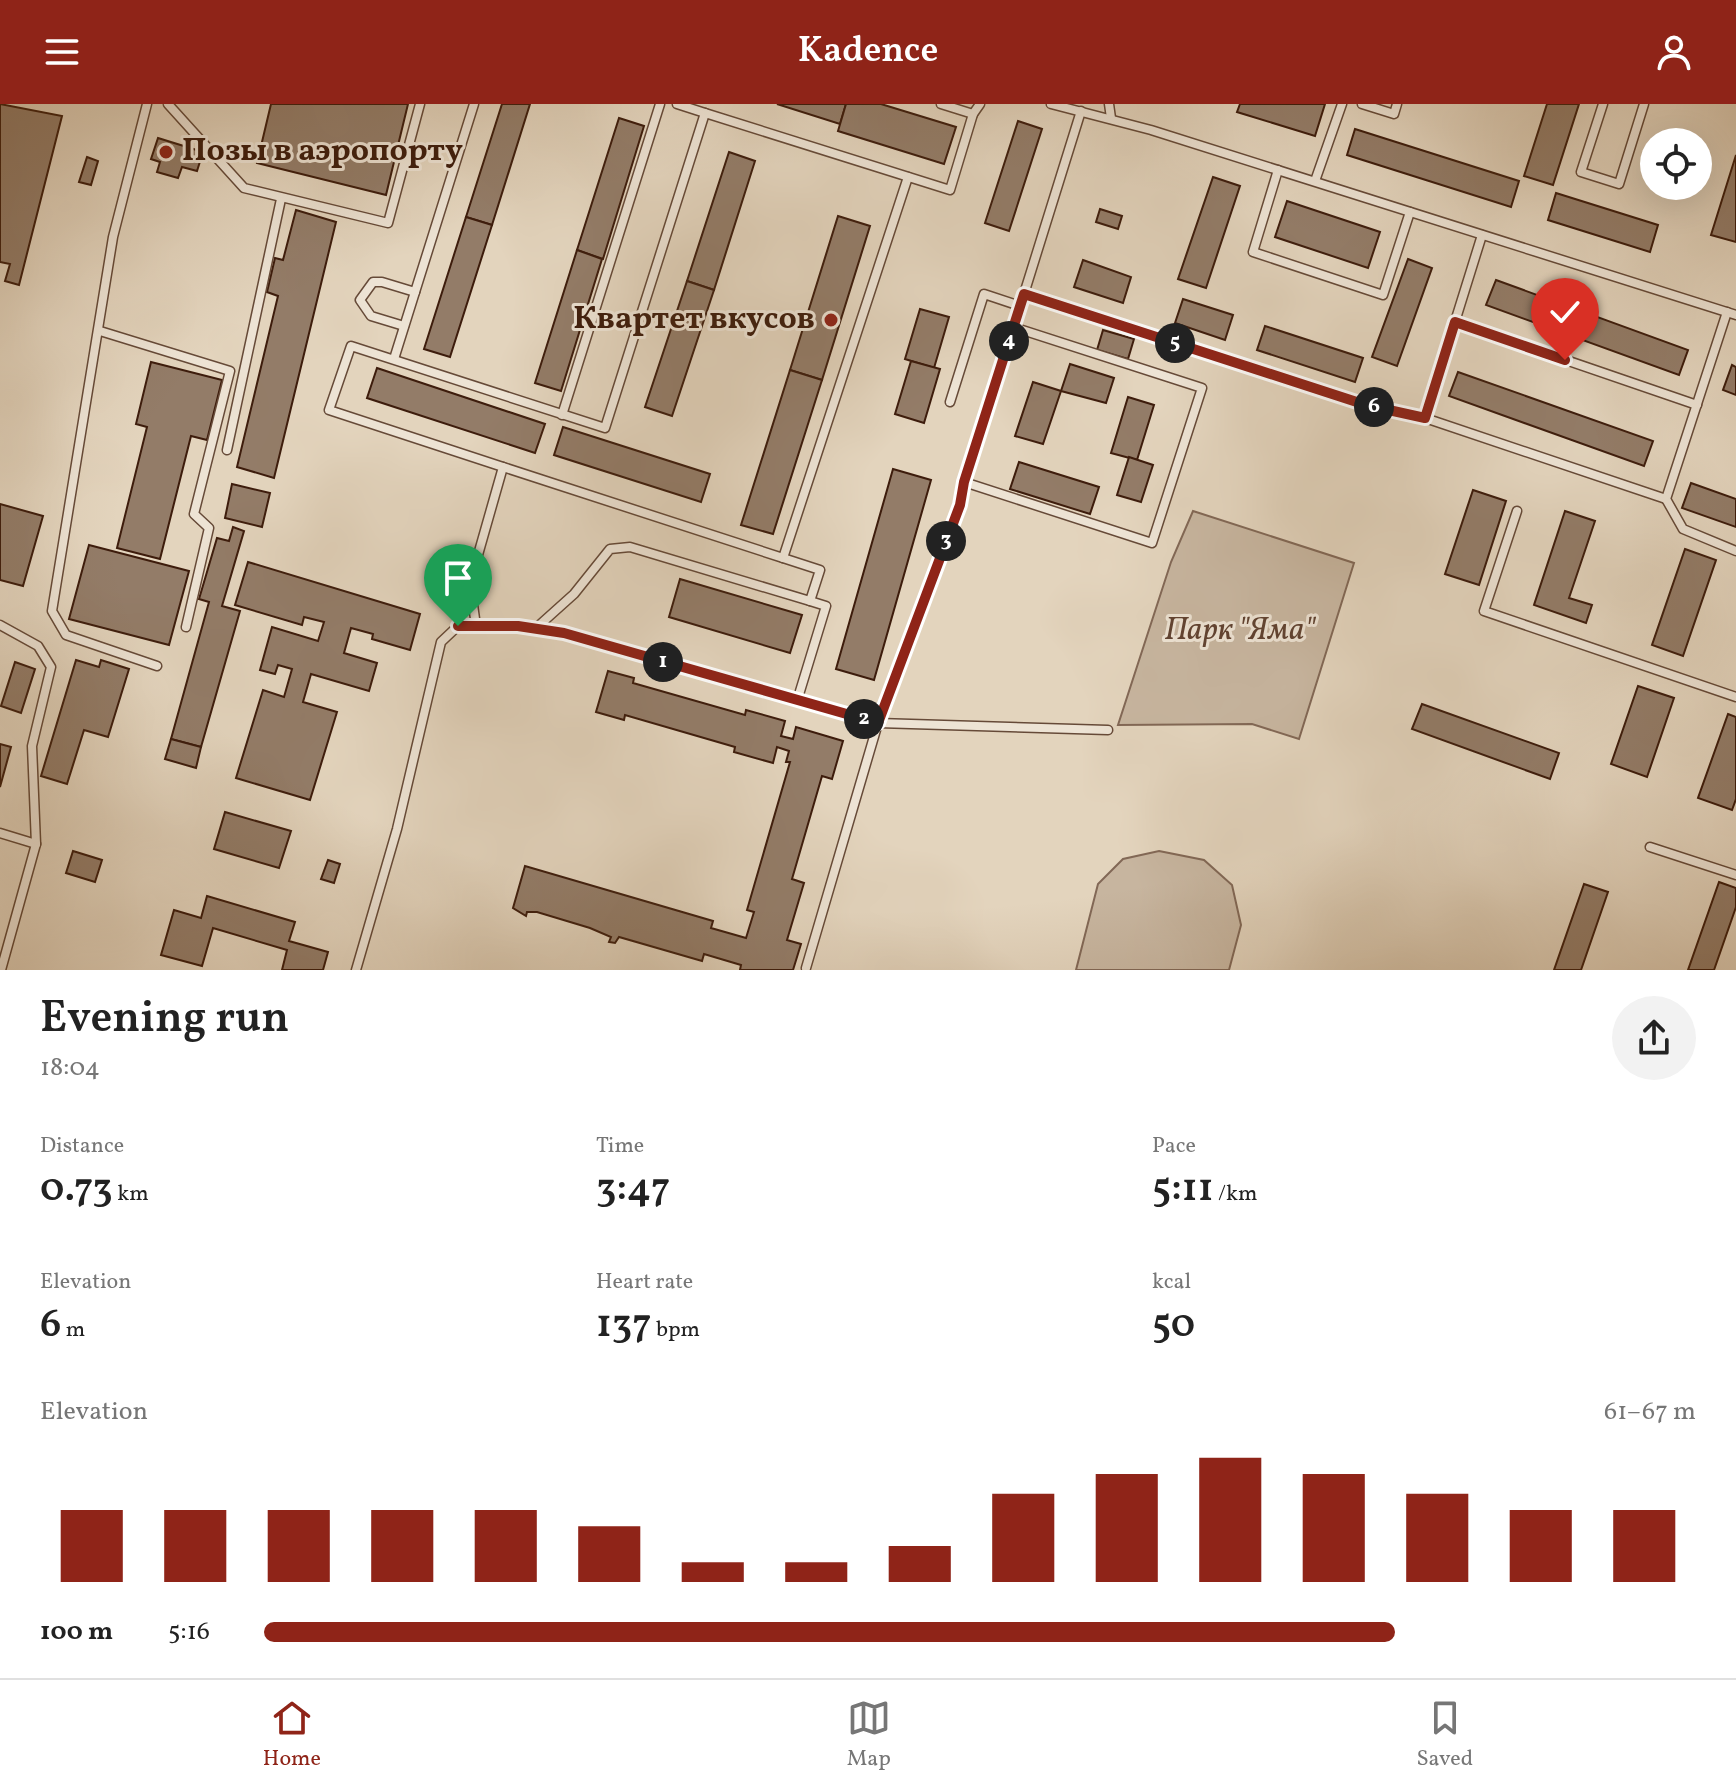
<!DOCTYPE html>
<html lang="en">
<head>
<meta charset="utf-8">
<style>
  :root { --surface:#fff; --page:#f2f2f2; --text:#222; --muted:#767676; --line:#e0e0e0; --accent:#8f2418 }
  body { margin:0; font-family:Vollkorn,serif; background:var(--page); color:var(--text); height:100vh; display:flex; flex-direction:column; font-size:30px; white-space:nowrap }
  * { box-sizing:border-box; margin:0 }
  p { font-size:26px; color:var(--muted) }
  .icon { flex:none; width:44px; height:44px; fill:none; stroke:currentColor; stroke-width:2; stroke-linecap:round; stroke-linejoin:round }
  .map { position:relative; height:866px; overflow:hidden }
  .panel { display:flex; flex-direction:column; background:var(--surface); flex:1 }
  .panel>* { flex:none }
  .controls { position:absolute; left:1640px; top:24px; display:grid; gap:16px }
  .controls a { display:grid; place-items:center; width:72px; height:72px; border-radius:50%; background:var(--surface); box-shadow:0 8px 32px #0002; font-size:40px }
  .pin { position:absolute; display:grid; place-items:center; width:68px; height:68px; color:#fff; margin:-82px -34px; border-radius:50% 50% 50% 0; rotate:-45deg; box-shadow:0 0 8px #0007 }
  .pin .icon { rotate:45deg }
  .km { position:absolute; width:40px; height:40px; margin:-20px; border-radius:50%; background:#222; color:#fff; font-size:22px; line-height:40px; text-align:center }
  .round { display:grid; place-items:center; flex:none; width:84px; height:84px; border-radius:42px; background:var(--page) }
  .overview { display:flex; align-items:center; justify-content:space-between; height:136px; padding:0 40px }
  h1 { font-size:44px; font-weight:600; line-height:60px }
  .metrics { display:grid; grid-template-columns:repeat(3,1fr); gap:12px; height:136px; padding:8px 40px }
  .metrics div { display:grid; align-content:center }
  .metrics b { font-size:40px; font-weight:600 }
  .metrics small { font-size:22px; font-weight:400 }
  .metrics p { font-size:22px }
  .chart { height:224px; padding:16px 40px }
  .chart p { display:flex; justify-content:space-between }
  .chart svg { width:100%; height:144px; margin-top:8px; stroke:var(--accent); stroke-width:6 }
  ul { padding:0 40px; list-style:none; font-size:26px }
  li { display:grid; grid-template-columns:128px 96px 1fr; align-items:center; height:60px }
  li i { height:20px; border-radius:10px; background:var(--accent) }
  header { display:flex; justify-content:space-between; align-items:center; height:104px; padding:0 40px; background:var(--accent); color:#fff; font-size:36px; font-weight:600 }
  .menu { display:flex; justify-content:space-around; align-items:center; height:112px; border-top:2px solid var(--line); background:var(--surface); font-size:22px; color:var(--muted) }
  .menu a { display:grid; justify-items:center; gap:4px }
  .menu .selected { color:var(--accent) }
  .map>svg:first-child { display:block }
  .green { fill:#c7b59f; stroke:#826856; stroke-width:2 }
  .building { fill:#937c68; stroke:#3d1c0c; stroke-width:2 }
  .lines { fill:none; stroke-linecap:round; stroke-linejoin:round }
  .service-casing { stroke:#664a38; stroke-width:11 }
  .service { stroke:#ede3d4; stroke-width:8 }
  .route-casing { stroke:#fff; stroke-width:16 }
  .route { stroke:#8f2418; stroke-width:10 }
  .poi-dot { fill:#8f2418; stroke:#ede3d4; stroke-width:3 }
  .labels { text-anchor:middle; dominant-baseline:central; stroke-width:6; stroke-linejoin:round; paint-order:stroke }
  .poi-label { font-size:32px; font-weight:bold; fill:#3d1c0c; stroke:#ede3d4; text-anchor:start }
  .park-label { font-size:32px; font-style:italic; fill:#604231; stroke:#ede3d4 }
</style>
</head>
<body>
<header><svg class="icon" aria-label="menu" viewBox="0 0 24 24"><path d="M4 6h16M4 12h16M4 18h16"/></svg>Kadence<svg class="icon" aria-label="person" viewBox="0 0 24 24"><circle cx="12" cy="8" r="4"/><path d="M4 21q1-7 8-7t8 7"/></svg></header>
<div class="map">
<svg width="1736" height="866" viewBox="0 0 1736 866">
  <rect width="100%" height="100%" fill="#e3d4bd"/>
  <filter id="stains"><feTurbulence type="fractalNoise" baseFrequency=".0025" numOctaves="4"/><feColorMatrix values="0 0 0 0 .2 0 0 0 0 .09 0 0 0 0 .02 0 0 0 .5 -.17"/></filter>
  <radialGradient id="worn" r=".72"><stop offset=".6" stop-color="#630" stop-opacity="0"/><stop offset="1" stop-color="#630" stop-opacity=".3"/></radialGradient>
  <g class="green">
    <path d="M 1193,407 L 1354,459 L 1299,635 L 1252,620 L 1118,621 L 1171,458 Z"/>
    <path d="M 1159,747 L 1204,756 L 1232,781 L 1241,821 L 1229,866 L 1076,866 L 1098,780 L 1123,755 Z"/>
  </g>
  <g class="building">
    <path d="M 0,0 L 62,12 L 19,181 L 5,177 L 10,160 L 0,158 Z"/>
    <path d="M 271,0 L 408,0 L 386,91 L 257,59 Z"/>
    <path d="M 502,0 L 530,0 L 492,121 L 466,113 Z"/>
    <path d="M 777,0 L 846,0 L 840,20 Z"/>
    <path d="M 846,0 L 881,0 L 956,23 L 944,60 L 838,27 Z"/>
    <path d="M 1240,0 L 1325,0 L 1315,32 L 1237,8 Z"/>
    <path d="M 1547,0 L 1579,0 L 1553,81 L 1524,72 Z"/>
    <path d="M 619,14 L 644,22 L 603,155 L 577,146 Z"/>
    <path d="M 1018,17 L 1042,25 L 1009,127 L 985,119 Z"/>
    <path d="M 1355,25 L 1519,77 L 1511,103 L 1347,51 Z"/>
    <path d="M 158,34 L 203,48 L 197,67 L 182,63 L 178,74 L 157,68 L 160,58 L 151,55 Z"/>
    <path d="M 729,48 L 755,57 L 714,186 L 687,177 Z"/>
    <path d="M 1736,51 L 1736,138 L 1711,131 Z"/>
    <path d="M 87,53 L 98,57 L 91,81 L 79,78 Z"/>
    <path d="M 1213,73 L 1240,82 L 1206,184 L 1178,175 Z"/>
    <path d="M 1556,89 L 1658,121 L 1650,148 L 1548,116 Z"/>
    <path d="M 1287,97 L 1380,128 L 1368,164 L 1275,133 Z"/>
    <path d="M 1100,105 L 1122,112 L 1118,125 L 1096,118 Z"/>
    <path d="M 296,106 L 336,118 L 274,374 L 237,363 L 278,192 L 267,188 L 275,154 L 283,156 Z"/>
    <path d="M 838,112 L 870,122 L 822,276 L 790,266 Z"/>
    <path d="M 466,113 L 492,121 L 450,253 L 424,245 Z"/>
    <path d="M 577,146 L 602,155 L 561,287 L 535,279 Z"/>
    <path d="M 1408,155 L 1432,164 L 1397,262 L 1372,253 Z"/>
    <path d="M 1083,156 L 1131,173 L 1123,199 L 1074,183 Z"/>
    <path d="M 1496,176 L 1688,246 L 1679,271 L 1486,201 Z"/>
    <path d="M 687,177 L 714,186 L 672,312 L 645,303 Z"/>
    <path d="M 1183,195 L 1233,211 L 1225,236 L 1175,219 Z"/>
    <path d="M 920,205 L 949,213 L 934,264 L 905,255 Z"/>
    <path d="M 1265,222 L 1363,254 L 1355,278 L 1257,246 Z"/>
    <path d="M 1103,226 L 1134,235 L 1128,255 L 1097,246 Z"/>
    <path d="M 911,257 L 940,265 L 924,319 L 895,310 Z"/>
    <path d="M 151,258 L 222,276 L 207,336 L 191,332 L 160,455 L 117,444 L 147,323 L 136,320 Z"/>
    <path d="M 1070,260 L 1114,274 L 1106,299 L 1061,287 Z"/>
    <path d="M 1732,261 L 1736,263 L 1736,291 L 1723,286 Z"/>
    <path d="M 377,264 L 545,320 L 535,349 L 367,294 Z"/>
    <path d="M 790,266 L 822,276 L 773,430 L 741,421 Z"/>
    <path d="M 1458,268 L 1653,337 L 1644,362 L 1449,292 Z"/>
    <path d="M 1033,278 L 1061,287 L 1043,340 L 1015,332 Z"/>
    <path d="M 1128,293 L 1154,301 L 1137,356 L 1111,349 Z"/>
    <path d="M 563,323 L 710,370 L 701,398 L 554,351 Z"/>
    <path d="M 1129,353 L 1153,361 L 1141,398 L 1117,391 Z"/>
    <path d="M 1019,358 L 1099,383 L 1090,410 L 1010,385 Z"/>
    <path d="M 893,365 L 931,376 L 874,576 L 836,565 Z"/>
    <path d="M 1691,379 L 1736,395 L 1736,423 L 1682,404 Z"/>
    <path d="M 232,380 L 270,389 L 262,423 L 225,414 Z"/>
    <path d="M 1473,386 L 1506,397 L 1479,481 L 1445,470 Z"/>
    <path d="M 0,400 L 43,412 L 23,482 L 0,476 Z"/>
    <path d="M 1565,407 L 1595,417 L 1569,494 L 1592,501 L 1586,519 L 1534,501 Z"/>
    <path d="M 233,423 L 244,427 L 222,502 L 240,507 L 201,643 L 171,635 L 209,498 L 199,495 L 217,434 L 229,437 Z"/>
    <path d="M 89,441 L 189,467 L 169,541 L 69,515 Z"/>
    <path d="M 1685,445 L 1716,456 L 1683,552 L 1652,541 Z"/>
    <path d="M 248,458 L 420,510 L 410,546 L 372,535 L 373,530 L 351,524 L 344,549 L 377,559 L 369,587 L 311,570 L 303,598 L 337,608 L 310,696 L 236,674 L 263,586 L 284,593 L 292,565 L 278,561 L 275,570 L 260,566 L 272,523 L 318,537 L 324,518 L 304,513 L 302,521 L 235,501 Z"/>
    <path d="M 680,475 L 802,511 L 790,549 L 669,513 Z"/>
    <path d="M 76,556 L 99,563 L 101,556 L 129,565 L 108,633 L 84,626 L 67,680 L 41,672 Z"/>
    <path d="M 15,558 L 35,565 L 21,609 L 1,602 Z"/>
    <path d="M 608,567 L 634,574 L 633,579 L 745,611 L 746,606 L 785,617 L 781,632 L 793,635 L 796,623 L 843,637 L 832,675 L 822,672 L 792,775 L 804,779 L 787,836 L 801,840 L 793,866 L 740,866 L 741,861 L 704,850 L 702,857 L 619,833 L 615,839 L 609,838 L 611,833 L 590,824 L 537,808 L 527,808 L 526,812 L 513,804 L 525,762 L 713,817 L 711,824 L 746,834 L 754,808 L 747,806 L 790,658 L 786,658 L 789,647 L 777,643 L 773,659 L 734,648 L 735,643 L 625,611 L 624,616 L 596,608 Z"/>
    <path d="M 1638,582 L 1674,594 L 1647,673 L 1611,660 Z"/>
    <path d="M 1422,600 L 1559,649 L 1550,675 L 1412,625 Z"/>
    <path d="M 1728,610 L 1736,613 L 1736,695 L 1732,706 L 1698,694 Z"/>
    <path d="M 171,635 L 201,643 L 196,664 L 165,655 Z"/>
    <path d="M 0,640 L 11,643 L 0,683 Z"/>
    <path d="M 225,708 L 291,727 L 279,764 L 214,745 Z"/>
    <path d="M 73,747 L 102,756 L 95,778 L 66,769 Z"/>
    <path d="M 328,756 L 340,760 L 334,779 L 321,775 Z"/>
    <path d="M 1719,778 L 1736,784 L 1736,803 L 1714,866 L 1688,866 Z"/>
    <path d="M 1584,780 L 1608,788 L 1581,866 L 1554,866 Z"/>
    <path d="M 207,792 L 295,818 L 289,837 L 328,848 L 323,866 L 282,866 L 287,846 L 213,824 L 202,862 L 161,851 L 174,806 L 201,814 Z"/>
  </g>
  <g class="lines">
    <g class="service-casing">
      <g id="service">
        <path d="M 147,0 L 113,133 L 52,507 L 66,531 L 157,562"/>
        <path d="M 168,0 L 244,84 L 388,119 L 420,0"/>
        <path d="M 677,0 L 705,9"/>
        <path d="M 941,0 L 973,10"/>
        <path d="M 1051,0 L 1151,26 L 1736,211"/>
        <path d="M 1109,0 L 1111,14"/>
        <path d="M 1362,0 L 1394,10 L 1397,0"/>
        <path d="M 1603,0 L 1581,68 L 1619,80 L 1644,0"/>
        <path d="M 1278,66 L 1253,148 L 1383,191 L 1410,108"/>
        <path d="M 1315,77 L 1342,0"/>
        <path d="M 1482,131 L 1425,314 L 1666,395"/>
        <path d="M 1024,190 L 1081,7"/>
        <path d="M 1727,208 L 1666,395 L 1683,425 L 1736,447"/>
        <path d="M 1455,218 L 1697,301"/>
        <path d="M 404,222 L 371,212 L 360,196 L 373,178 L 382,178 L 415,188"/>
        <path d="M 1013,223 L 1202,284 L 1152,439 L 964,378 L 1024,190 L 1366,301 L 1425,314"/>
        <path d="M 100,227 L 230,267 L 194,410 L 209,424 L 186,523"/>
        <path d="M 394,255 L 474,0"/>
        <path d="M 950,298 L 984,190 L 1020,202"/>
        <path d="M 562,311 L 660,0"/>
        <path d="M 227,346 L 281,95"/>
        <path d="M 503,363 L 783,454 L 908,73"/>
        <path d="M 1517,407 L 1484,507 L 1736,593"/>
        <path d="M 783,454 L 820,466 L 810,497 L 826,502 L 797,597"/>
        <path d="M 0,521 L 38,542 L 51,563 L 32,642 L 36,740"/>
        <path d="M 476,522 L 518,522 L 564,529 L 878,619 L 1108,626"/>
        <path d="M 535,525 L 574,490 L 610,445 L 630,443 L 810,497"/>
        <path d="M 0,729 L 36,740 L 1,866"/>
        <path d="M 1650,743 L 1736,771"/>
        <path d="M 806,864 L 878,619 L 960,401 L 964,378"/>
        <path d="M 356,866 L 397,725 L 441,538 L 458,522 L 476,522 L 470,479 L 503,363 L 329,306 L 351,242 L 605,324 L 705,9 L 950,86 L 973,10 L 980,0"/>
      </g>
    </g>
    <use href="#service" class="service"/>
  </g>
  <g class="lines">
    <g class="route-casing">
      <path id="route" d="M 458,522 L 518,522 L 564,529 L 878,619 L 960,401 L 964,378 L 1024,190 L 1366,301 L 1425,314 L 1455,218 L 1565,256"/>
    </g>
    <use href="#route" class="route"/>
  </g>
  <g class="poi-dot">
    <circle cx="166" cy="48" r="8"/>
    <circle cx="831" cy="216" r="8"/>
  </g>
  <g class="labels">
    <g class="poi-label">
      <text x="182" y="48">Позы в аэропорту</text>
      <text x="815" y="216" text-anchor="end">Квартет вкусов</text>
    </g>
    <g class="park-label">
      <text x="1240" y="527">Парк "Яма"</text>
    </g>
  </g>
  <rect width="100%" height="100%" filter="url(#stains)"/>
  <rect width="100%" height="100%" fill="url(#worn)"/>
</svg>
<div class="controls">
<a><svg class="icon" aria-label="locate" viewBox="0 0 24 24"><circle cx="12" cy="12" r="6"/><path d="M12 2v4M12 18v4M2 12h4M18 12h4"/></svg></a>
</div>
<div class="pin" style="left:458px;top:522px;background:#1e9e55"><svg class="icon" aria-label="arrive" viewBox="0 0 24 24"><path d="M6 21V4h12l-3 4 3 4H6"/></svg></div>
<div class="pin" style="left:1565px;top:256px;background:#d93025"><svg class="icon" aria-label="check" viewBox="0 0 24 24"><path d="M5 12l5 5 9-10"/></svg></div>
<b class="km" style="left:663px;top:558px">1</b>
<b class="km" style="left:864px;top:615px">2</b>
<b class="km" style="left:946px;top:437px">3</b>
<b class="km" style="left:1009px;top:237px">4</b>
<b class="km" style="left:1175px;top:239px">5</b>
<b class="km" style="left:1374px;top:303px">6</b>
</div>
<section class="panel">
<div class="overview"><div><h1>Evening run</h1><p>18:04</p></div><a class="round"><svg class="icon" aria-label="share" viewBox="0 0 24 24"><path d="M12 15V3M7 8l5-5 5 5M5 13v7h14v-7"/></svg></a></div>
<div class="metrics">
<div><p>Distance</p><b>0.73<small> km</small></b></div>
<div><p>Time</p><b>3:47</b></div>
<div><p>Pace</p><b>5:11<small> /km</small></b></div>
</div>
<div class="metrics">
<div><p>Elevation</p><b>6<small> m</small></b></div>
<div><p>Heart rate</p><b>137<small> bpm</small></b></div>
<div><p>kcal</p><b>50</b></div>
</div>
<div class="chart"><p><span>Elevation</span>61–67 m</p>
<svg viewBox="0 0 160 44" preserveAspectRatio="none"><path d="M5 44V22M15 44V22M25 44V22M35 44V22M45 44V22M55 44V27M65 44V38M75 44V38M85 44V33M95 44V17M105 44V11M115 44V6M125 44V11M135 44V17M145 44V22M155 44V22"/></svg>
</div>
<ul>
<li><b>100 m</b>5:16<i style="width:79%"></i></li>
</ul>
</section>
<nav class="menu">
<a class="selected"><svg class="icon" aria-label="home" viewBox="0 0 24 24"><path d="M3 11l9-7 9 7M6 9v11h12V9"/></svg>Home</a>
<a><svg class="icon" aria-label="map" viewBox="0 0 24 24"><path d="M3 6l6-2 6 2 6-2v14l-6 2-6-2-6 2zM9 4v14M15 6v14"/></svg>Map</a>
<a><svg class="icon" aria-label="saved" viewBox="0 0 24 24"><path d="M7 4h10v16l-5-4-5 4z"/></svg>Saved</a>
</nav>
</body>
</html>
